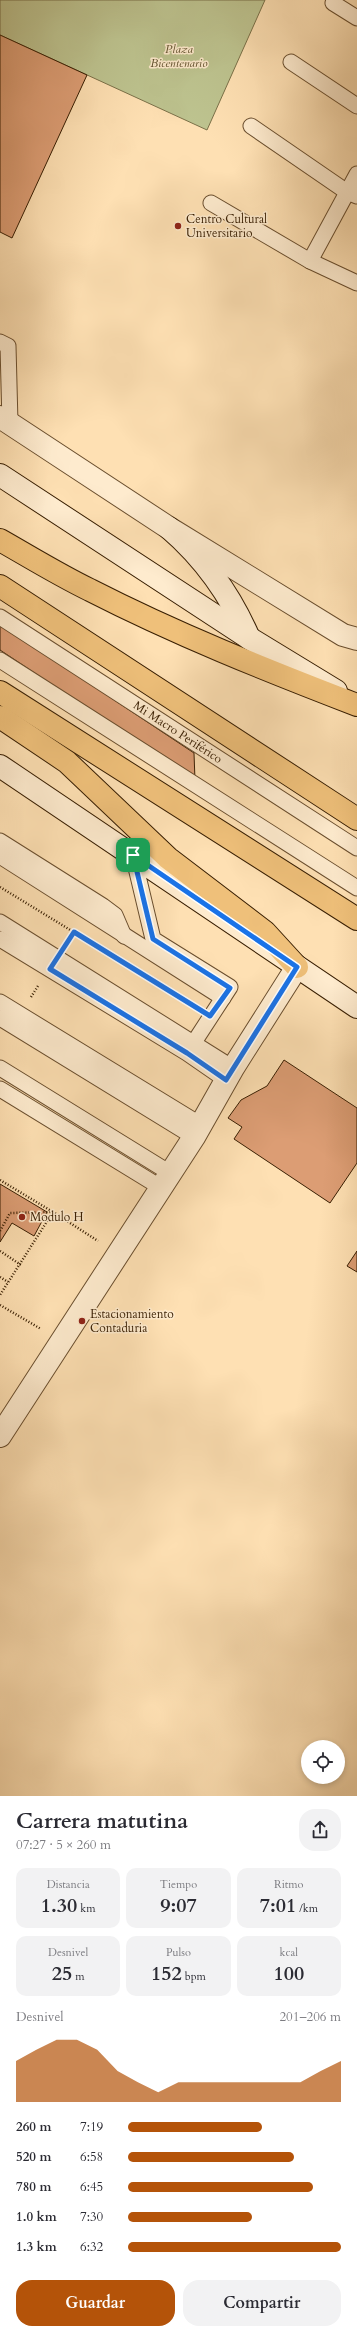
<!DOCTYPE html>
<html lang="es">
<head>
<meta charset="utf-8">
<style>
  :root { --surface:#fff; --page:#f2f2f3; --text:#2b2b33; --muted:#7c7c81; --accent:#b45309 }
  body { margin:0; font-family:Cardo,serif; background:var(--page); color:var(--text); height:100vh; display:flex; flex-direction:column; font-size:15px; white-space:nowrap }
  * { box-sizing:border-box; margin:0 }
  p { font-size:13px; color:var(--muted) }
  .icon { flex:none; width:22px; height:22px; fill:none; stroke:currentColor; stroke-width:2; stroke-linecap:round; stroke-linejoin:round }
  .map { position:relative; height:1796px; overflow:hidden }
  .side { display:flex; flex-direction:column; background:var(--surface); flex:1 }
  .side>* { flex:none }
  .buttons { position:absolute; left:301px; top:1740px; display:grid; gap:8px }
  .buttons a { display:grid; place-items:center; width:44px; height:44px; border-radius:50%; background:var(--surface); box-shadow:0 2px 6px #0003; font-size:20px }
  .pin { position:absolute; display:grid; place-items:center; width:34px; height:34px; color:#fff; margin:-17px; border-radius:8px; box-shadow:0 2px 6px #0006 }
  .round { display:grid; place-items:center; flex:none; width:42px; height:42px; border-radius:16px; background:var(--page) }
  .headline { display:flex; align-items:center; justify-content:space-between; height:68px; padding:0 16px }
  h1 { font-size:22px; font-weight:600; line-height:30px }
  .figures { display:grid; grid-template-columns:repeat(3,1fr); gap:6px; height:68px; padding:4px 16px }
  .figures div { display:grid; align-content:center; border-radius:10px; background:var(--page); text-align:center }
  .figures b { font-size:20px; font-weight:600 }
  .figures small { font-size:11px; font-weight:400 }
  .figures p { font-size:11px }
  .chart { height:112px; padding:8px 16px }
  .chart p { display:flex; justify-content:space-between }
  .chart svg { width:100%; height:72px; margin-top:4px; fill:var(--accent); opacity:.7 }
  .button { display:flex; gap:8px; margin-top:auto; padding:8px 16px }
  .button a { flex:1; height:46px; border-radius:16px; background:var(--accent); color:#fff; font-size:16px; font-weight:600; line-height:46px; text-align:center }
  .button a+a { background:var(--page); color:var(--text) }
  ul { padding:0 16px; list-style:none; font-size:13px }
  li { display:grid; grid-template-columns:64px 48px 1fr; align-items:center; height:30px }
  li i { height:10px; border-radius:5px; background:var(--accent) }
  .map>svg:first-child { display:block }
  .green { fill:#bdc38f; stroke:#7a7048 }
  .building { fill:#dc9d74; stroke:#381e02 }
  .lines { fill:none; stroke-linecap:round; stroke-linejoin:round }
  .lane-casing { stroke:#6a4e2e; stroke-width:17 }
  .street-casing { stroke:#6a4e2e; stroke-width:24 }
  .secondary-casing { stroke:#381e02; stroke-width:24 }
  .highway-casing { stroke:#381e02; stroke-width:24 }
  .path { stroke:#381e02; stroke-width:2.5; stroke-dasharray:1 2; stroke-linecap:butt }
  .lane { stroke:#feebce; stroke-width:15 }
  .street { stroke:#feebce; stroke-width:22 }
  .secondary { stroke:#feebce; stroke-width:22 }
  .highway { stroke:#efc07a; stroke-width:22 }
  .route-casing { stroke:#fff; stroke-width:8 }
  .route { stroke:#1a73e8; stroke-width:5 }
  .poi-dot { fill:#8f2418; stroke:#feebce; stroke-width:1.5 }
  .labels { text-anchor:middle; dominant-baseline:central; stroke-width:3; stroke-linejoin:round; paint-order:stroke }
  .park-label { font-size:12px; font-style:italic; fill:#60502c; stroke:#feebce }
  .poi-label { font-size:12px; fill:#381e02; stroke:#feebce; text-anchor:start }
  .street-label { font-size:12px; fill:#381e02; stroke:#feebce }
</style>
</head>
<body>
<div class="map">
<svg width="357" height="1796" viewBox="0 0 357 1796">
  <rect width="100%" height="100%" fill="#fee0b3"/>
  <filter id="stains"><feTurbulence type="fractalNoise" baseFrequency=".005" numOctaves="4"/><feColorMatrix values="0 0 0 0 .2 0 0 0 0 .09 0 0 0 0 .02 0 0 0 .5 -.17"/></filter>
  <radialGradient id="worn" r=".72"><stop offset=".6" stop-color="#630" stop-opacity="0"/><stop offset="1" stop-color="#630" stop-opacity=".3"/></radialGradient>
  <path class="green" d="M 0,0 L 265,0 L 207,130 L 0,35 Z"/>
  <g class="building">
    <path d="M 0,35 L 87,75 L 12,238 L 0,232 Z"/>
    <path d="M 0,624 L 194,753 L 195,780 L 0,650 Z"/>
    <path d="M 284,1060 L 357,1108 L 357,1163 L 330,1203 L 234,1139 L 242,1127 L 228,1118 L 241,1100 L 267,1086 Z"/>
    <path d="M 0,1184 L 47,1212 L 34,1236 L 12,1223 L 0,1242 Z"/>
    <path d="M 357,1251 L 357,1272 L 347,1266 Z"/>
  </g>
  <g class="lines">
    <g class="lane-casing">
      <g id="lane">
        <path d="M 333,3 L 357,18"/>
        <path d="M 291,62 L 357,106"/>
        <path d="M 251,126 L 347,192 L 357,196"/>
        <path d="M 211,203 L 310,261 L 357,283"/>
        <path d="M 310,261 L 357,174"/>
        <path d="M 0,342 L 8,346 L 10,423"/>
        <path d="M 0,617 L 357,848"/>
        <path d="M 0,660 L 357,888"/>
        <path d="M 0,841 L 103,906 L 115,915 L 124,936"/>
        <path d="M 133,855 L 153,939 L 230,987 L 189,1050"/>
        <path d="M 0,856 L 223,998"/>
        <path d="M 0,922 L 233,1068"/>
        <path d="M 0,939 L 187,1053 L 226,1080"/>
        <path d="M 0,1002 L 201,1125"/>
        <path d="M 0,1018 L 194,1137"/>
        <path d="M 0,1068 L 170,1173"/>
        <path d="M 0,1089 L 160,1187"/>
      </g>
    </g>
    <g class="street-casing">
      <g id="street">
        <path d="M 0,417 L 169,528 L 343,635 L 357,639"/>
        <path d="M 0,1436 L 194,1137 L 233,1068 L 297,967"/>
      </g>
    </g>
    <g class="secondary-casing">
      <g id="secondary">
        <path d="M 0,475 L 249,638 L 336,691"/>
        <path d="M 169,528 C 205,559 230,594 249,638"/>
        <path d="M 0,766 L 357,1007"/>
      </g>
    </g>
    <g class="highway-casing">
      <g id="highway">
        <path d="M 0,540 C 30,557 59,575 90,590 C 176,634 266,670 357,705"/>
        <path d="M 0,586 L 357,819"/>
        <path d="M 0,692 L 357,919"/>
        <path d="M 0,717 L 67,762 L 168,858 L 265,932 L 297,967"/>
      </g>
    </g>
    <g class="path">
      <path d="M 0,887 L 188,1002"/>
      <path d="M 68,942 L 74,933"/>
      <path d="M 31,997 L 38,986"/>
      <path d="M 0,1180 L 53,1212 L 0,1295"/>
      <path d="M 0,1231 L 10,1213 L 53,1212 L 98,1241"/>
      <path d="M 0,1251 L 21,1265"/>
      <path d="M 0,1277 L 8,1282"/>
      <path d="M 0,1305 L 41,1329"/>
    </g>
    <use href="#lane" class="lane"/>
    <use href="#street" class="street"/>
    <use href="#secondary" class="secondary"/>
    <use href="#highway" class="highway"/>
  </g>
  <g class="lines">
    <g class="route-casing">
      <path id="route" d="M 133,855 L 297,967 L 226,1080 L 187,1053 L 50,969 L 74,932 L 210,1016 L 230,988 L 153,939 Z"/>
    </g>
    <use href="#route" class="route"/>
  </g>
  <g class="poi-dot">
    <circle cx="178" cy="226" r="4"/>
    <circle cx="22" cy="1217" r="4"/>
    <circle cx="82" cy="1321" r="4"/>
  </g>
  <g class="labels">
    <g class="park-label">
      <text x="179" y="49">Plaza<tspan x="179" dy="14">Bicentenario</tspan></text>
    </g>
    <g class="poi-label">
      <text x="186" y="219">Centro Cultural<tspan x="186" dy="14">Universitario</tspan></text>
      <text x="30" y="1217">Modulo H</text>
      <text x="90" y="1314">Estacionamiento<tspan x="90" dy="14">Contaduria</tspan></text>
    </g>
    <g class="street-label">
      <text transform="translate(178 732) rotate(33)">Mi Macro Periférico</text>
    </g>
  </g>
  <rect width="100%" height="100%" filter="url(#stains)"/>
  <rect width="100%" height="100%" fill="url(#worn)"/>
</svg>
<div class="buttons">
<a><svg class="icon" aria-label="locate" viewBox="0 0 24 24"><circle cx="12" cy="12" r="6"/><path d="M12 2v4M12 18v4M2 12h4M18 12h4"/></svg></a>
</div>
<div class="pin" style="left:133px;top:855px;background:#1e9e55"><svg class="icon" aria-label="arrive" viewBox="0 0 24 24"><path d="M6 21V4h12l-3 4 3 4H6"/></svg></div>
</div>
<section class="side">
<div class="headline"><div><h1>Carrera matutina</h1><p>07:27 · 5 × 260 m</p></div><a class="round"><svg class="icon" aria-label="share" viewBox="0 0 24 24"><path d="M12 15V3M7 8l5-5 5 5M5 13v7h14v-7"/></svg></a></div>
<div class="figures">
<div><p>Distancia</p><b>1.30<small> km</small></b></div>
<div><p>Tiempo</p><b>9:07</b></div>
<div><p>Ritmo</p><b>7:01<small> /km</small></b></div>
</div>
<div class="figures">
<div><p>Desnivel</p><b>25<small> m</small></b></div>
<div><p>Pulso</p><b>152<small> bpm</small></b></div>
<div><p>kcal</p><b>100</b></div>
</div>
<div class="chart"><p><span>Desnivel</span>201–206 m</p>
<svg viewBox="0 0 160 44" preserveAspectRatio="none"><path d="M0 44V19L10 12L20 6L30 6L40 12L50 25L60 32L70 38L80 32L90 32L100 32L110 32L120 32L130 32L140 32L150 25L160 19V44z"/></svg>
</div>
<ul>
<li><b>260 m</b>7:19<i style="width:63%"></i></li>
<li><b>520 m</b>6:58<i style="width:78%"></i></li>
<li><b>780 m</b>6:45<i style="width:87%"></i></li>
<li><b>1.0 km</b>7:30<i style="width:58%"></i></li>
<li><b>1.3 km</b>6:32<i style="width:100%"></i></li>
</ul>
<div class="button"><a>Guardar</a><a>Compartir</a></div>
</section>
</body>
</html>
